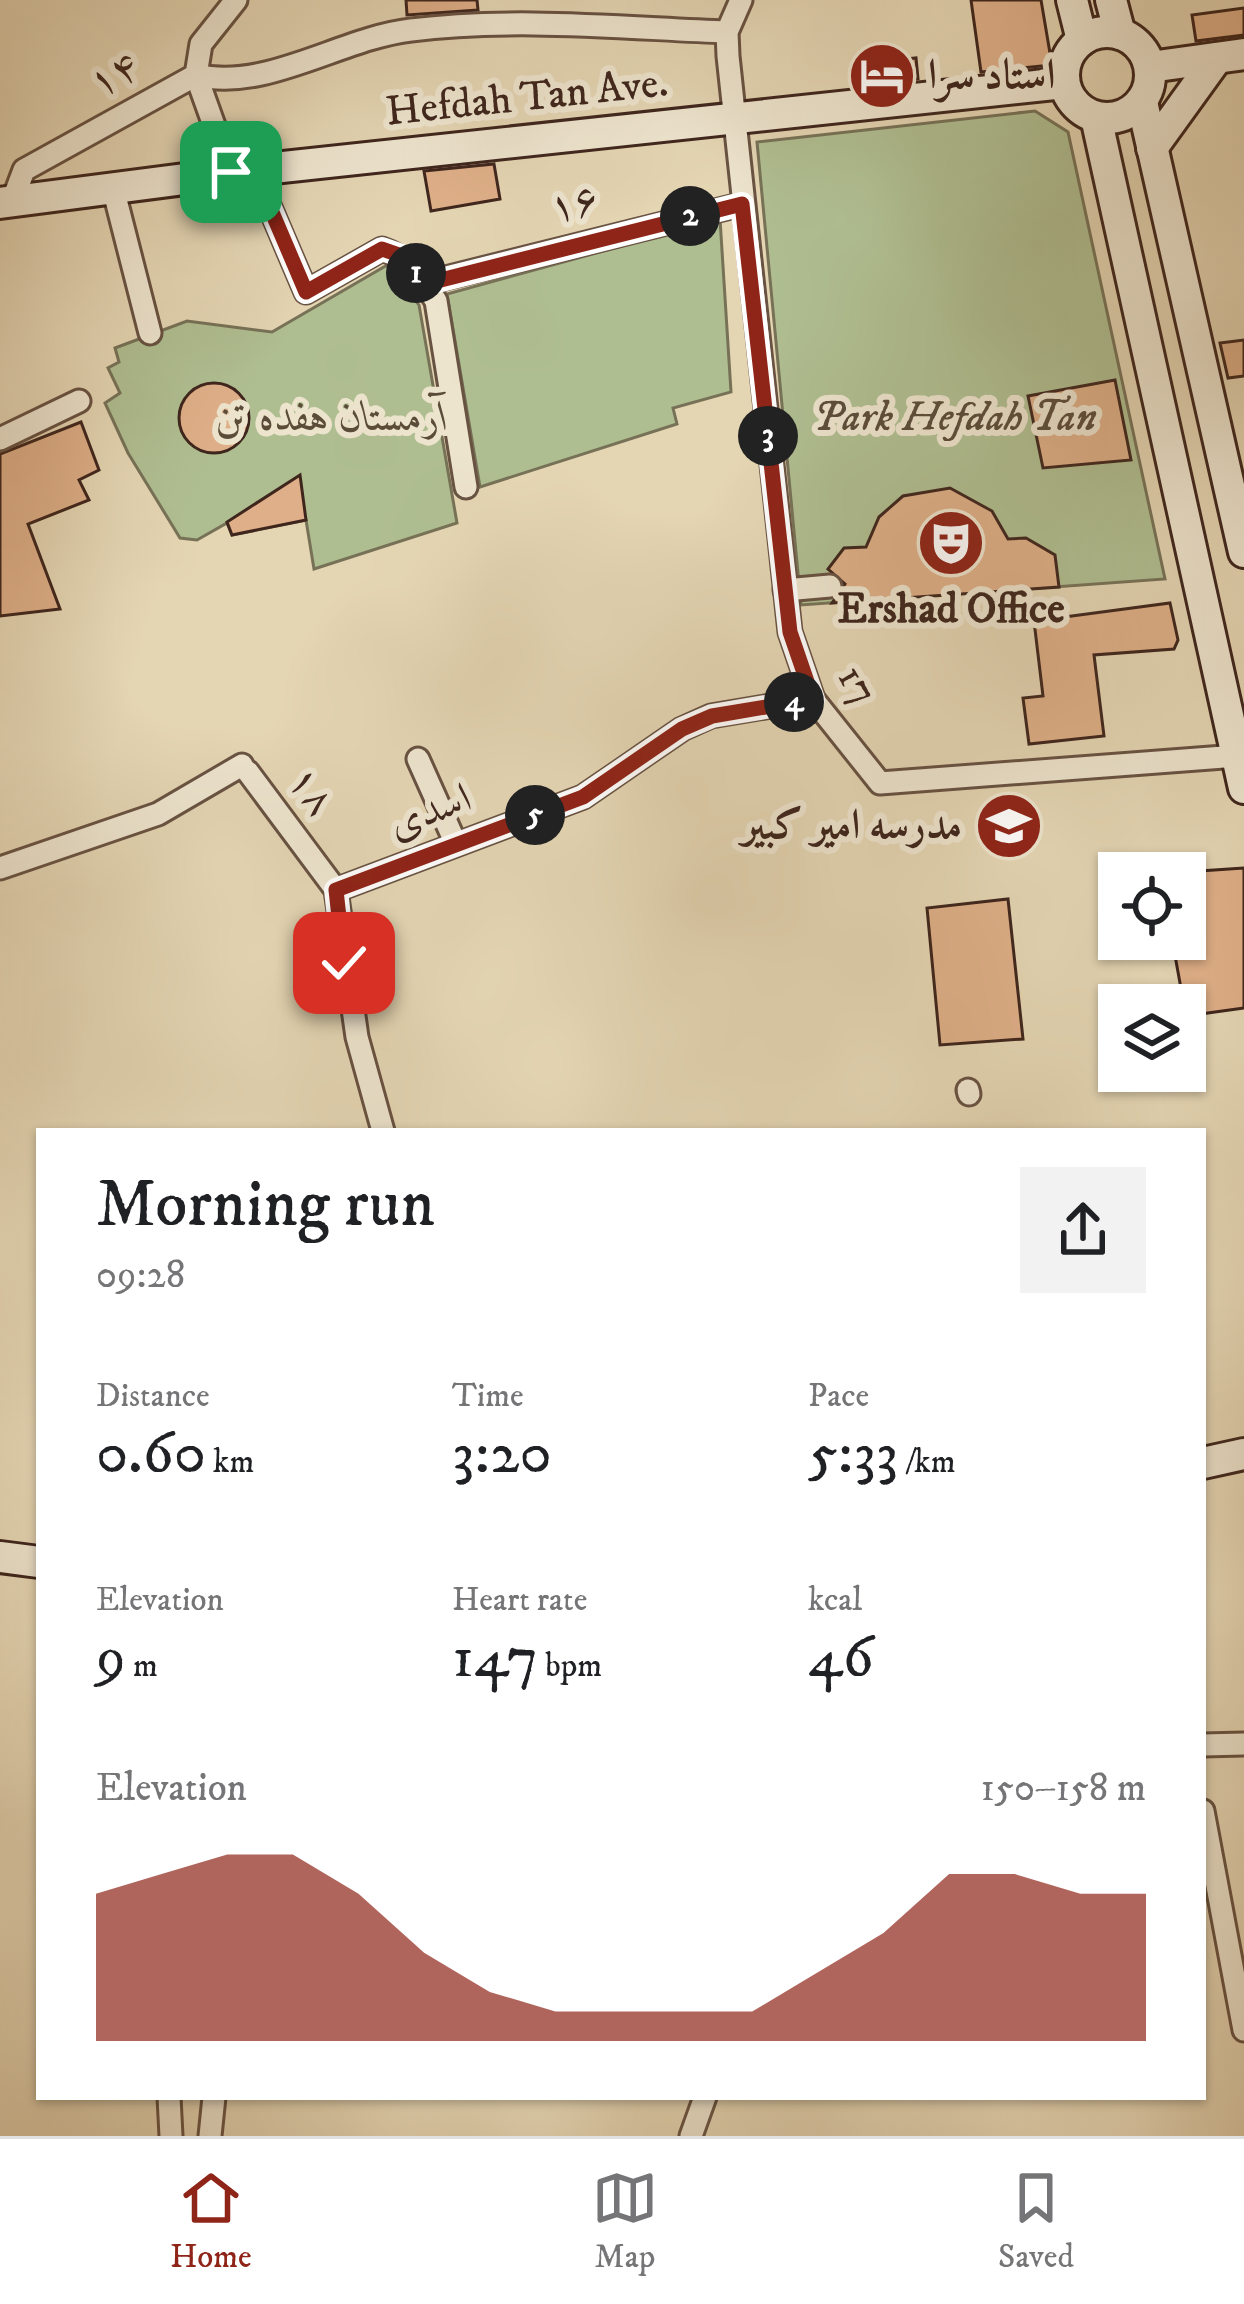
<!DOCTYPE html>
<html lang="en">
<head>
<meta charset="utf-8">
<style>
  :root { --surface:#fff; --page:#f2f2f2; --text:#202124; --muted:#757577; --line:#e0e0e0; --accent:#8f2418 }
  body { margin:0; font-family:"IM FELL DW Pica",Amiri,serif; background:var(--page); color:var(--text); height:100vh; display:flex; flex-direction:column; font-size:45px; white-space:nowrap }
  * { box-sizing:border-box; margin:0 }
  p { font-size:39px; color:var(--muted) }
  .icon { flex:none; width:66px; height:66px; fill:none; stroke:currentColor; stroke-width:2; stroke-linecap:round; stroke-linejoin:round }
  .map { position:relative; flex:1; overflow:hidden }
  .panel { position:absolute; left:36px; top:1128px; width:1170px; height:972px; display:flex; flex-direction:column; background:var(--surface); border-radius:0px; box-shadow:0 3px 9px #0004 }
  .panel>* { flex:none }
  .controls { position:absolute; left:1098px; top:852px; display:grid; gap:24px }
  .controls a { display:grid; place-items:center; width:108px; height:108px; border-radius:0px; background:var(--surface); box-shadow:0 3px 9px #0004; font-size:60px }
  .pin { position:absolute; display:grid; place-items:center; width:102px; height:102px; color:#fff; margin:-51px; border-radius:24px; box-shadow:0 6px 18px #0006 }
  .km { position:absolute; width:60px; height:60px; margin:-30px; border-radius:50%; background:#222; color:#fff; font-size:33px; line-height:60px; text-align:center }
  .round { display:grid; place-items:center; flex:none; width:126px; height:126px; border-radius:0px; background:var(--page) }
  .headline { display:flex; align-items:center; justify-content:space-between; height:204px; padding:0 60px }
  h1 { font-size:66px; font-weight:600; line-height:90px }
  .figures { display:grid; grid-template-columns:repeat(3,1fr); gap:18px; height:204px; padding:12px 60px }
  .figures div { display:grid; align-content:center }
  .figures b { font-size:60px; font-weight:600 }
  .figures small { font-size:33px; font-weight:400 }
  .figures p { font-size:33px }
  .chart { height:336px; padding:24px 60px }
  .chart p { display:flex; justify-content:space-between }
  .chart svg { width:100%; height:216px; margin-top:12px; fill:var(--accent); opacity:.7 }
  .tabs { display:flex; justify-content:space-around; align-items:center; height:168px; border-top:3px solid var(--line); background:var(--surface); font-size:33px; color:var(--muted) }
  .tabs a { display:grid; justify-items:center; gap:6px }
  .tabs .selected { color:var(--accent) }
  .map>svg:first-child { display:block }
  .green { fill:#afbe91; stroke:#777257; stroke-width:3 }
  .building { fill:#deaf88; stroke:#3f261d; stroke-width:3 }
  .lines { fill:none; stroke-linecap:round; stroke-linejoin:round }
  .street-casing { stroke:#685242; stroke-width:27 }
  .secondary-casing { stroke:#3f261d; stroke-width:36 }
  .street { stroke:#ede4ce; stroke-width:21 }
  .secondary { stroke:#ede4ce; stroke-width:30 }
  .route-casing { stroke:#fff; stroke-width:24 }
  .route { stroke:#8f2418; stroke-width:15 }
  .labels { text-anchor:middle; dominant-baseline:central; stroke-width:12; stroke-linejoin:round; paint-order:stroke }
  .street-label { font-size:42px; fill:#3f261d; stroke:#ede4ce }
  .poi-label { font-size:42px; font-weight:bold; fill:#3f261d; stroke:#ede4ce; text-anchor:start }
  .park-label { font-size:42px; font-style:italic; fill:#5b4c3a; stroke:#ede4ce }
</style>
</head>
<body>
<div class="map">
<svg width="1244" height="2136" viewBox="0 0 1244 2136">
  <rect width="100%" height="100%" fill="#e4d5b3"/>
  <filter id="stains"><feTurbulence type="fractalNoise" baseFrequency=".00167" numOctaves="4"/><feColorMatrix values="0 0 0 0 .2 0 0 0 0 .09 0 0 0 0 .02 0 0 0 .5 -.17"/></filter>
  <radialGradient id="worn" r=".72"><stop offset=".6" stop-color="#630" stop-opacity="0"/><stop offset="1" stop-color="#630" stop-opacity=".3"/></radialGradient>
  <g class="green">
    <path d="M 1035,111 L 1068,132 L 1165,579 L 801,605 L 757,142 Z"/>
    <path d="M 720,219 L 731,392 L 673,408 L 677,424 L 480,487 L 447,294 Z"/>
    <path d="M 389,264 L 419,305 L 457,523 L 314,569 L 306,520 L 232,535 L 227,523 L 197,540 L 180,538 L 128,453 L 105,403 L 120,393 L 108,368 L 119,362 L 115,348 L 187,321 L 272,332 Z"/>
  </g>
  <g class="building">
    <path d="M 406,0 L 477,0 L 478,10 L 407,15 Z"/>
    <path d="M 971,0 L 1041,0 L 1052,65 L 981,72 Z"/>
    <path d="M 1244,8 L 1244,35 L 1196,41 L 1192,15 Z"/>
    <path d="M 916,58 L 918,79 L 870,84 L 866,63 Z"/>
    <path d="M 494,164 L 500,199 L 431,211 L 424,171 Z"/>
    <path d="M 1244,340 L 1244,376 L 1228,378 L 1220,343 Z"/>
    <path d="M 1115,380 L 1131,460 L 1043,468 L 1028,396 Z"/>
    <circle cx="214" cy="418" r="35"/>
    <path d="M 81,422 L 99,470 L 79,480 L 89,500 L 28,524 L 60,609 L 0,616 L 0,454 Z"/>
    <path d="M 300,475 L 306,520 L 232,535 L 227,522 Z"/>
    <path d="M 950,488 L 992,511 L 1008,539 L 1026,538 L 1055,555 L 1059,587 L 832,603 L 845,584 L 828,569 L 844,548 L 866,547 L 879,517 L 903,496 Z"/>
    <path d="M 1170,603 L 1178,640 L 1174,649 L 1094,655 L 1104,736 L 1029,744 L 1023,698 L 1043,696 L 1034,621 Z"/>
    <path d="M 1244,868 L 1244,1008 L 1186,1016 L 1172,939 L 1185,939 L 1185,872 Z"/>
    <path d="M 1008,899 L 1023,1039 L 940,1045 L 927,908 Z"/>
  </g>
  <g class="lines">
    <g class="street-casing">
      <g id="street">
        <path d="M 741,0 L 727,32 L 728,56 L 790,632 L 813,699 L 880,783 L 1237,756"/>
        <path d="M 196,75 C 266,92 341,38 411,30 C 515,17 623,28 727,32"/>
        <path d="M 196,75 L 231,173"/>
        <path d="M 254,170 L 306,292 L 382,249 C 409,258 422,278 436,301 L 466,487"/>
        <path d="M 113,188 L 150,333"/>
        <path d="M 12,202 L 24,170 L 196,75 L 201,44 L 236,0"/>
        <path d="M 425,283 L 743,204"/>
        <path d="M 0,439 L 79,401"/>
        <path d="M 785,590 L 830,586"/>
        <path d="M 418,759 L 456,844"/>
        <path d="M 248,772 L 336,890 L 357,1037 L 383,1131"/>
        <path d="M 0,868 L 158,814 L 242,765"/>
        <path d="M 336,890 L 583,797 L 682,729 L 711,716 L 813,699"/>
        <path d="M 968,1090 L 969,1094"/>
        <path d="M 1203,1745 L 1244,1744"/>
        <path d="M 1203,1811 L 1244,2030"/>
        <path d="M 169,2097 L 171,2136"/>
        <path d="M 210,2136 L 214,2097"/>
        <path d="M 691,2136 L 705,2097"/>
      </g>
    </g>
    <g class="secondary-casing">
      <g id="secondary">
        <path d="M 1072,0 L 1082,40"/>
        <path d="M 1111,0 L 1120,34"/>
        <circle cx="1107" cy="75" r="43"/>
        <path d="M 1150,67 L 1244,54"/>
        <path d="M 1142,102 L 1244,552"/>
        <path d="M 1096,117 L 1244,788"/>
        <path d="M 1152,148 L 1217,58"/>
        <path d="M 0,203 L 254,170 L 1064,83"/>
        <path d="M 1203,1463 L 1244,1454"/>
        <path d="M 0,1557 L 39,1562"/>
      </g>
    </g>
    <use href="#street" class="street"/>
    <use href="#secondary" class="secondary"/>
  </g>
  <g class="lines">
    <g class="route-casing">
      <path id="route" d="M 231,172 L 254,170 L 306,292 L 382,249 L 402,256 L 425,284 L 742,204 L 790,632 L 813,699 L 712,716 L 682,729 L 583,797 L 336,890 L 344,963"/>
    </g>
    <use href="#route" class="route"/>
  </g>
  <defs>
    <g id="hotel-disc" transform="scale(3.45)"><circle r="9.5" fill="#8f2418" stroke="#ede4ce"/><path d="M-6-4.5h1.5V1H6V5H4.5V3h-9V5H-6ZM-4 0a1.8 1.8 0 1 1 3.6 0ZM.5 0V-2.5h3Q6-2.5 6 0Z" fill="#fff"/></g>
    <g id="theatre-disc" transform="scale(3.45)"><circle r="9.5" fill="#8f2418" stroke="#ede4ce"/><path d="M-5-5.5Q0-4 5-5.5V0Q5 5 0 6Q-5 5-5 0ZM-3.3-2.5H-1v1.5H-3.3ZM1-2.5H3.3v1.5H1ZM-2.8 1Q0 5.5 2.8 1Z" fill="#fff"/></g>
    <g id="school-disc" transform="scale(3.45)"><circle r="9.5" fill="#8f2418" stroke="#ede4ce"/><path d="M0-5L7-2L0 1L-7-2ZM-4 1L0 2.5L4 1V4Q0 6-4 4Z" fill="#fff"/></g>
  </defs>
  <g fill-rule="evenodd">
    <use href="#hotel-disc" x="882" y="76"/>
    <use href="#theatre-disc" x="951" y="543"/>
    <use href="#school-disc" x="1009" y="826"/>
  </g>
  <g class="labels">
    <g class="street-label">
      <text transform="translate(114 75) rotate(-29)">۱۴</text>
      <text transform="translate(527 98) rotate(-6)">Hefdah Tan Ave.</text>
      <text transform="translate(574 204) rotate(-14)">۱۶</text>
      <text transform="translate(857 685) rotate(58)">17</text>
      <text transform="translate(311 791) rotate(53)">۱۸</text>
      <text transform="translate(430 812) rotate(-21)">اسدی</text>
    </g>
    <g class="poi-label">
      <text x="928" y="76">استاد سرا</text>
      <text x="951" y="610" text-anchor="middle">Ershad Office</text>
      <text x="962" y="826" text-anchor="end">مدرسه امیر کبیر</text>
    </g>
    <g class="park-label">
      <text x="332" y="418">آرمستان هفده تن</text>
      <text x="955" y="418">Park Hefdah Tan</text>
    </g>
  </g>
  <rect width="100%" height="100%" filter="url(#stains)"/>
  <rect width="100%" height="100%" fill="url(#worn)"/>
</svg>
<div class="controls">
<a><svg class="icon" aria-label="locate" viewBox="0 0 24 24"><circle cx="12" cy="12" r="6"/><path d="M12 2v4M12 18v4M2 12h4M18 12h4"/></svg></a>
<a><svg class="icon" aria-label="layers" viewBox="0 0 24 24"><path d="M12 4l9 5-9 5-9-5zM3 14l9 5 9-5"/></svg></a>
</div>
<div class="pin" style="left:231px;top:172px;background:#1e9e55"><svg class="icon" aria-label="arrive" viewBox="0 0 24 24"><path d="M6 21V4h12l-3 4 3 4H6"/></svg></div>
<div class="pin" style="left:344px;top:963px;background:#d93025"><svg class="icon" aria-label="check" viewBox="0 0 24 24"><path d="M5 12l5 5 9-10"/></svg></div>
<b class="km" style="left:416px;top:273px">1</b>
<b class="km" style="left:690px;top:216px">2</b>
<b class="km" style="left:768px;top:436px">3</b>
<b class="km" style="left:794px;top:702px">4</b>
<b class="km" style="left:535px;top:815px">5</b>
<section class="panel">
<div class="headline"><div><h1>Morning run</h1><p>09:28</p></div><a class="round"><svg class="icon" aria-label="share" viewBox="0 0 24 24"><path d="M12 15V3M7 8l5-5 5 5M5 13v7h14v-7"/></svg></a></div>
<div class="figures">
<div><p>Distance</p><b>0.60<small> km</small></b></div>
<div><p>Time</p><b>3:20</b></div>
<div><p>Pace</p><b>5:33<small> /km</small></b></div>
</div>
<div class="figures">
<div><p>Elevation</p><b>9<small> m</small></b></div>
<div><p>Heart rate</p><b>147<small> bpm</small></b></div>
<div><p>kcal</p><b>46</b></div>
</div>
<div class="chart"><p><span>Elevation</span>150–158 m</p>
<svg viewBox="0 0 160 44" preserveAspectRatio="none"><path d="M0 44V14L10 10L20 6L30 6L40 14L50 26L60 34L70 38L80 38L90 38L100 38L110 30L120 22L130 10L140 10L150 14L160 14V44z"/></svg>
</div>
</section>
</div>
<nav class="tabs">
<a class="selected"><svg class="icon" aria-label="home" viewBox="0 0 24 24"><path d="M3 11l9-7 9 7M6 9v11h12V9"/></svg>Home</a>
<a><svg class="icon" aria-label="map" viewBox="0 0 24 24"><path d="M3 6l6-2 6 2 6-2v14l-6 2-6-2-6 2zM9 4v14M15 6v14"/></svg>Map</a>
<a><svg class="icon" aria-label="saved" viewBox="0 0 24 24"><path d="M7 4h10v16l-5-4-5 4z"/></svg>Saved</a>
</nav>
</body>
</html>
